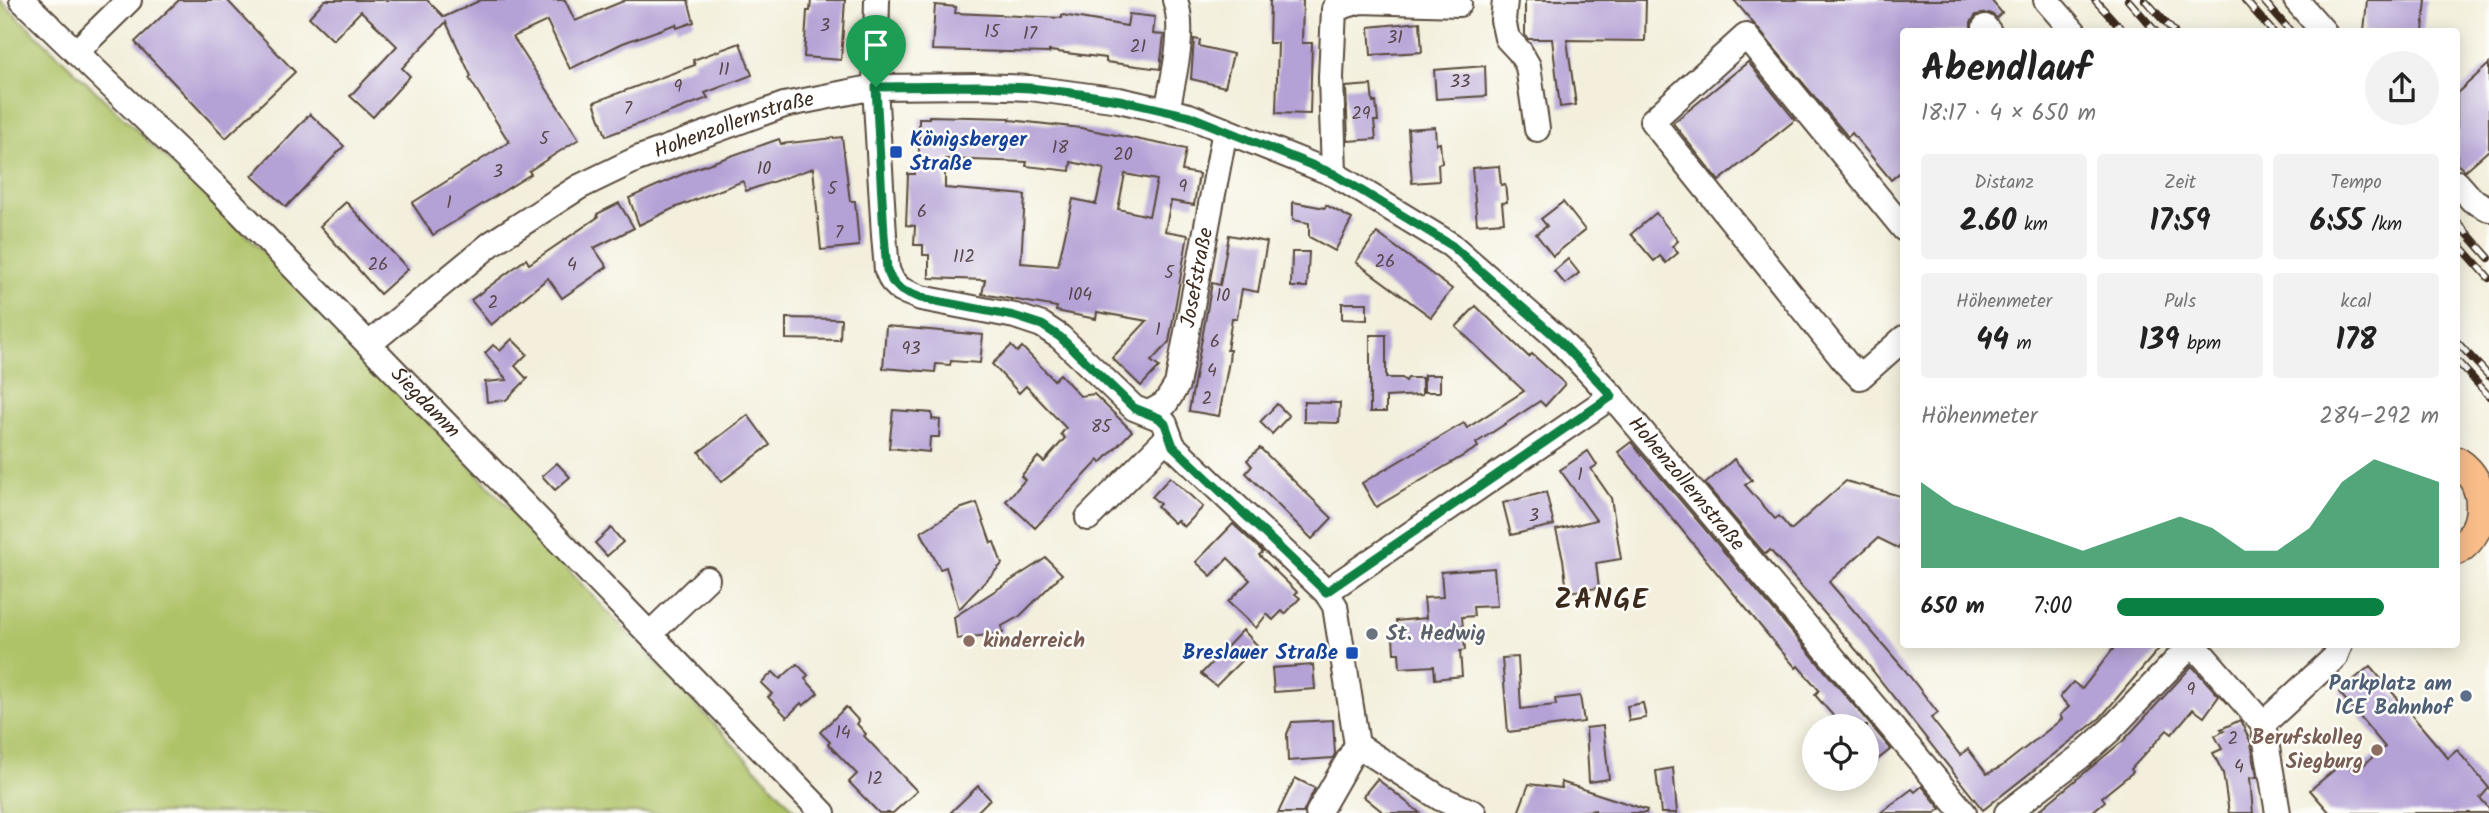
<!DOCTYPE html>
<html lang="de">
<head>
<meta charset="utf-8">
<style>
  :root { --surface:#fff; --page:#f2f2f2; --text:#222; --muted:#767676; --accent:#0b8043 }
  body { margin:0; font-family:Kalam,sans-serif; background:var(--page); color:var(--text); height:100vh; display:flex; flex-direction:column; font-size:26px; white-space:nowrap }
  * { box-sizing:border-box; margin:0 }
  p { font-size:23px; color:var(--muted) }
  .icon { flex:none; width:38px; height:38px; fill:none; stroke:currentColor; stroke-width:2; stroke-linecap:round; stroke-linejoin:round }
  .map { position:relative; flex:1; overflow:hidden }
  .side { position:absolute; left:1900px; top:28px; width:560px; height:620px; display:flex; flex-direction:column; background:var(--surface); border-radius:7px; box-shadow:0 4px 18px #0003 }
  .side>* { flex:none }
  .buttons { position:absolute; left:1802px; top:714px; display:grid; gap:14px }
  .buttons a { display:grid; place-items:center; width:77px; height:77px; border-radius:50%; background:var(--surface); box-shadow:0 4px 18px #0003; font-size:35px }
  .pin { position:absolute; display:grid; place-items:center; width:60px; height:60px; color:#fff; margin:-72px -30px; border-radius:50% 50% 50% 0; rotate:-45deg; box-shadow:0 0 7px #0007 }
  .pin .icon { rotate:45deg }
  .round { display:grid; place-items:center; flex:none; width:74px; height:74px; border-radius:37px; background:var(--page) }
  .headline { display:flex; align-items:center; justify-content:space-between; height:119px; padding:0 21px }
  h1 { font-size:38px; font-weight:700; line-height:52px }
  .stats { display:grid; grid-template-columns:repeat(3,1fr); gap:10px; height:119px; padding:7px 21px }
  .stats div { display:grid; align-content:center; border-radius:7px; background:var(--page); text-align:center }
  .stats b { font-size:30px; font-weight:700 }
  .stats small { font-size:19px; font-weight:400 }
  .stats p { font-size:19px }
  .chart { height:196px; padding:14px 21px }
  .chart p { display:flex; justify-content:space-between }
  .chart svg { width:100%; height:126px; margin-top:7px; fill:var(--accent); opacity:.7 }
  ul { padding:0 21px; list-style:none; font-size:23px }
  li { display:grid; grid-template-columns:112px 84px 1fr; align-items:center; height:52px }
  li i { height:18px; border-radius:9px; background:var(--accent) }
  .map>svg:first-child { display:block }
  .green { fill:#aec367; stroke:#747642; stroke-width:2 }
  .building { fill:#b4a1d6; fill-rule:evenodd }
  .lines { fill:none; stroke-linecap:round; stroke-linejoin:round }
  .minor-casing { stroke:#57483a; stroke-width:28 }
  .major-casing { stroke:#57483a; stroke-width:33 }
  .minor { stroke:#fff; stroke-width:24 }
  .major { stroke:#f8bd89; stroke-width:30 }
  .rail-casing { stroke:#3b2a1e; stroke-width:8 }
  .rail { stroke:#fdfcf7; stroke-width:5; stroke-dasharray:16; stroke-linecap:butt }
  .route-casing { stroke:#fff; stroke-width:14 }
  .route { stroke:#0b8043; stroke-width:9 }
  .transit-dot { fill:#1a4fb4; stroke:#fdfcf7; stroke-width:2.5 }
  .worship-dot { fill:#6b7280; stroke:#fdfcf7; stroke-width:2.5 }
  .education-dot { fill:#8d6e63; stroke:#fdfcf7; stroke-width:2.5 }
  .service-dot { fill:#5c6f8a; stroke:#fdfcf7; stroke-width:2.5 }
  .labels { text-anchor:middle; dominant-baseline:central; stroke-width:5; stroke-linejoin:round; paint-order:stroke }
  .number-label { font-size:18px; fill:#59484c }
  .street-label { font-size:21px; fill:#3b2a1e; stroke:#fdfcf7 }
  .transit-label { font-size:21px; font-weight:bold; fill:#164399; stroke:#fdfcf7; text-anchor:start }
  .worship-label { font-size:21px; font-weight:bold; fill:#5b616d; stroke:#fdfcf7; text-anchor:start }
  .education-label { font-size:21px; font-weight:bold; fill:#785e54; stroke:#fdfcf7; text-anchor:start }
  .service-label { font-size:21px; font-weight:bold; fill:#4e5e75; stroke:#fdfcf7; text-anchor:end }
  .district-label { font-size:28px; font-weight:bold; letter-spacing:2px; fill:#3b2a1e; stroke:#fdfcf7 }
</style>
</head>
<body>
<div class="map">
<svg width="2489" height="813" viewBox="0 0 2489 813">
  <rect width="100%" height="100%" fill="#fdfcf7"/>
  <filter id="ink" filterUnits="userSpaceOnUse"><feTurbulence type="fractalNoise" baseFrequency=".0143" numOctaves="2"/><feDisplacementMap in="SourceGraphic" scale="14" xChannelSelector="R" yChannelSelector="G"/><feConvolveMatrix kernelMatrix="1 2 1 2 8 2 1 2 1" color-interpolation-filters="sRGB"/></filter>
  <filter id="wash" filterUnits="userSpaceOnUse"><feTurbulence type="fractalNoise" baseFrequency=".00686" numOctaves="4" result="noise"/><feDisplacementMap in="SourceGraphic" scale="28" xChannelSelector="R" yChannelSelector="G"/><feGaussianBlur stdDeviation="1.57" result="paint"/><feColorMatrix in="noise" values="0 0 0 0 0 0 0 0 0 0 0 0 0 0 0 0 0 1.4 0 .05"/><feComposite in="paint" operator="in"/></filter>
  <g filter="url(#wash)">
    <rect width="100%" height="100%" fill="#f3efdc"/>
    <path class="green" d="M 0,0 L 257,245 L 350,339 L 798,813 L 0,813 Z"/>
    <g id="blocks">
      <g class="building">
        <path d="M 179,0 L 227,0 L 295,72 L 226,138 L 135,42 Z"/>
        <path d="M 325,0 L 427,0 L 444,17 L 481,0 L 565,0 L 575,21 L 626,0 L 688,0 L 694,22 L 677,28 L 676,24 L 623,43 L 570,69 L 547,21 L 513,37 L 579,139 L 529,171 L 531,174 L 433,235 L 412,203 L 509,142 L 469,78 L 471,76 L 446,22 L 402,68 L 410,76 L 373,117 L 350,96 L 397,46 L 361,11 L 333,40 L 309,17 Z"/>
        <path d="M 811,0 L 845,0 L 841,60 L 804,57 L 807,11 L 810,11 Z"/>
        <path d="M 1270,0 L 1303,0 L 1302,43 L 1312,43 L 1310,114 L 1276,113 L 1278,43 L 1269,43 Z"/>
        <path d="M 1525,0 L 1646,0 L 1645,41 L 1567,40 L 1576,105 L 1560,107 L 1552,39 L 1528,39 L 1525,35 Z"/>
        <path d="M 1734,0 L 1991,0 L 2002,13 L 1997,18 L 1990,13 L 1976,15 L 1971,22 L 1971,32 L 1904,32 L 1904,169 L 1891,180 L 1852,133 L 1848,137 Z"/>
        <path d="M 2367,0 L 2426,0 L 2423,32 L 2364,32 Z"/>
        <path d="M 935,5 L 956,7 L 955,13 L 1062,18 L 1062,15 L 1127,26 L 1129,14 L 1155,17 L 1153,34 L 1164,35 L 1160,69 L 1106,62 L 1106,58 L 1049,51 L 1049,53 L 932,50 Z"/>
        <path d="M 1420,22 L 1422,52 L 1371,55 L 1369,27 Z"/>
        <path d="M 1194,39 L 1200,40 L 1199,46 L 1233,54 L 1225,87 L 1191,79 Z"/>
        <path d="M 740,43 L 752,75 L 705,93 L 708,98 L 606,136 L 594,102 L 695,65 L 693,60 Z"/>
        <path d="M 1748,62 L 1795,120 L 1719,181 L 1673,123 Z"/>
        <path d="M 2489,64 L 2489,150 L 2465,171 L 2457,164 L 2457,93 Z"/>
        <path d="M 1485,66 L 1486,96 L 1436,99 L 1434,70 Z"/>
        <path d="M 1371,85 L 1373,102 L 1376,102 L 1378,121 L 1374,121 L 1376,139 L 1348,141 L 1346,87 Z"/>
        <path d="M 310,114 L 344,146 L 286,207 L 252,176 Z"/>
        <path d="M 929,116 L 1010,118 L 1010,120 L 1081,128 L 1186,149 L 1182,171 L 1199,174 L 1194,205 L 1171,201 L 1165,231 L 1188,235 L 1169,342 L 1151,361 L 1159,367 L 1141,386 L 1112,358 L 1147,321 L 1097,312 L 1096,319 L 1056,311 L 1057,307 L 982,294 L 985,280 L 929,278 L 929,255 L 923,255 L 923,245 L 914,245 L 915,226 L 906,225 L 908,174 L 915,174 L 916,163 L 919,163 L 919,118 L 929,118 ZM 945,159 L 1027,162 L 1026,166 L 1070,171 L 1071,162 L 1104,169 L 1096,204 L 1073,199 L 1058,266 L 1021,263 L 1025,195 L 945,188 ZM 1125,174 L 1157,180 L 1149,216 L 1118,209 Z"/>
        <path d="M 1435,127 L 1436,144 L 1440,143 L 1442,163 L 1438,164 L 1439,181 L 1412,183 L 1408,129 Z"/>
        <path d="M 842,137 L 850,201 L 855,201 L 859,246 L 821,250 L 813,168 L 746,191 L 743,181 L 672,209 L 639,225 L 629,198 L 694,169 L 779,139 L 781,144 Z"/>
        <path d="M 1499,166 L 1501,185 L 1505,184 L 1507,202 L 1502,203 L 1504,222 L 1477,224 L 1472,168 Z"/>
        <path d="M 346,202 L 408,269 L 380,294 L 320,226 Z"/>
        <path d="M 1293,202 L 1325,208 L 1326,205 L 1352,219 L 1335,251 L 1309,237 L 1309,223 L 1293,220 Z"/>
        <path d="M 1563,202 L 1585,230 L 1553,256 L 1536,234 L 1547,226 L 1541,219 Z"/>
        <path d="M 619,203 L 634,228 L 594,248 L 607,267 L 562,298 L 548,278 L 491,325 L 471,300 L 526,259 L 529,264 L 598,217 L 597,214 Z"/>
        <path d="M 1656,213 L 1678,241 L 1672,246 L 1678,253 L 1666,263 L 1660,256 L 1654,261 L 1631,234 Z"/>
        <path d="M 1377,233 L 1452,289 L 1431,317 L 1356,262 Z"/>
        <path d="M 1229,235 L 1267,242 L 1258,292 L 1242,289 L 1237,318 L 1232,318 L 1227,350 L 1230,350 L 1229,361 L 1219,416 L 1189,411 L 1212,283 L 1220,285 Z"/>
        <path d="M 1292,252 L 1309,252 L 1307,287 L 1291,287 Z"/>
        <path d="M 1568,259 L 1579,273 L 1565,284 L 1554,271 Z"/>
        <path d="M 1342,303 L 1367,303 L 1367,320 L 1342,319 Z"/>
        <path d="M 1476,306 L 1529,357 L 1532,354 L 1565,384 L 1545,406 L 1540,401 L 1476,443 L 1478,447 L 1376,507 L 1362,483 L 1464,423 L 1467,428 L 1524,391 L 1456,327 Z"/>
        <path d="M 786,318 L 841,319 L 840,340 L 786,339 Z"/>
        <path d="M 886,326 L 983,335 L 980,363 L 951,361 L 950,365 L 936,364 L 935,372 L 883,368 Z"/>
        <path d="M 1370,335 L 1386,335 L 1386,378 L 1402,378 L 1406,381 L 1408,378 L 1422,378 L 1422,395 L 1386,397 L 1386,412 L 1370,412 Z"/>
        <path d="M 512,339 L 527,354 L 515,366 L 526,378 L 529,377 L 506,400 L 487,402 L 485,382 L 507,380 L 485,353 L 493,345 L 500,351 Z"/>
        <path d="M 1011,346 L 1017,352 L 1022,347 L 1054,380 L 1060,374 L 1080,396 L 1094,394 L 1132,431 L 1101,463 L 1099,460 L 1035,528 L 1006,501 L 1025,480 L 1021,476 L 1038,457 L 1044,462 L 1065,438 L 1061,434 L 1066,428 L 1026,386 L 1019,393 L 992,364 Z"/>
        <rect x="1424" y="375" width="16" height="17"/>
        <path d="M 1304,402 L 1340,403 L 1339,423 L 1304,422 Z"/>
        <path d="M 1277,404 L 1289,416 L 1272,434 L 1260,422 Z"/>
        <path d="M 893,410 L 932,413 L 932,419 L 940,420 L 939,437 L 930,437 L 929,452 L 889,448 Z"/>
        <path d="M 748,415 L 770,445 L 721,482 L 699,452 Z"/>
        <path d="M 1631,442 L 1891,749 L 1867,768 L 1867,726 L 1842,726 L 1815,695 L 1819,690 L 1798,666 L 1796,668 L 1771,639 L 1618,452 Z"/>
        <path d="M 1260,448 L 1332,518 L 1312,539 L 1246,473 L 1252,466 L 1247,460 Z"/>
        <path d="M 1588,451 L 1597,465 L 1591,469 L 1611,498 L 1621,559 L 1596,563 L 1599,588 L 1567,592 L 1563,559 L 1556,530 L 1596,520 L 1560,470 Z"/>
        <path d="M 1734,459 L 1752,480 L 1745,485 L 1775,519 L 1779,516 L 1791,530 L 1846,481 L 1904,497 L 1904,537 L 1898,548 L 1878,538 L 1829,582 L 1904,669 L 1938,713 L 1931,718 L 1960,755 L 1968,749 L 1987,774 L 2001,767 L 2062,719 L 2060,715 L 2069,707 L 2060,697 L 2073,682 L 2082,689 L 2117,644 L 2163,644 L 2100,718 L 1983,810 L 1857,651 L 1770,550 L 1765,554 L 1705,484 Z"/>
        <path d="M 557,463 L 570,477 L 555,490 L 542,476 Z"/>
        <path d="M 1170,477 L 1203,507 L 1184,527 L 1177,520 L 1174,523 L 1157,507 L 1160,504 L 1152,497 Z"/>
        <path d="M 1546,492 L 1554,525 L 1511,535 L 1503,503 Z"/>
        <path d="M 977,503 L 991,543 L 994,542 L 1002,564 L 959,609 L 946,567 L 940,569 L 921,532 L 959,509 Z"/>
        <path d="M 1233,524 L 1263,552 L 1259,555 L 1297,592 L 1295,594 L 1300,598 L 1285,614 L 1282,611 L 1273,620 L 1267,614 L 1256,628 L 1228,602 L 1250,580 L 1228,558 L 1211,576 L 1196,562 Z"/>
        <path d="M 611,528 L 623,542 L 607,556 L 595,543 Z"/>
        <path d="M 1046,558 L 1062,574 L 1020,616 L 1002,626 L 1003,633 L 957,639 L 954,617 Z"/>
        <path d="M 1494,568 L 1497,606 L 1473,607 L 1474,616 L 1462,617 L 1465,650 L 1460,651 L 1462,676 L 1435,679 L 1434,666 L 1400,668 L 1399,653 L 1394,653 L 1393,636 L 1397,636 L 1396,621 L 1426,618 L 1424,598 L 1443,597 L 1441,572 Z"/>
        <path d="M 1243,630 L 1257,645 L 1216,686 L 1201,674 Z"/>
        <path d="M 1518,657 L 1521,709 L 1556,705 L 1555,699 L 1580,696 L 1584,722 L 1508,732 L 1502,658 Z"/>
        <path d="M 797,664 L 808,675 L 805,679 L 818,693 L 803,706 L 801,703 L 787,717 L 768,697 L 772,694 L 761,683 L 773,672 L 780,679 Z"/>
        <path d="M 1313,665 L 1315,689 L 1274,692 L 1272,668 Z"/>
        <path d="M 2192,666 L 2219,696 L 2204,717 L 2193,709 L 2172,734 L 2167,730 L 2131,769 L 2133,772 L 2102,797 L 2105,801 L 2091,813 L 2036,813 L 2124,740 Z"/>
        <path d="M 2370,666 L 2448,758 L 2457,750 L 2489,788 L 2480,798 L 2489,808 L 2489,813 L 2330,813 L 2310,790 L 2345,761 L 2355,772 L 2385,747 L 2339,692 Z"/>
        <path d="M 1643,703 L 1646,718 L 1629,721 L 1627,706 Z"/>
        <path d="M 846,707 L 859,721 L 857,724 L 866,734 L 864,736 L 917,791 L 893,813 L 879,813 L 849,782 L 857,774 L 828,744 L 830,742 L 820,732 Z"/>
        <path d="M 1333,720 L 1335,754 L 1333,758 L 1288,761 L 1287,734 L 1292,722 Z"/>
        <path d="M 2240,720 L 2251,743 L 2257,777 L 2250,778 L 2253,813 L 2229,813 L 2223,773 L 2213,753 L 2222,749 L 2215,736 L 2224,731 L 2221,729 Z"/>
        <path d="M 1603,726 L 1609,779 L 1589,782 L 1586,728 Z"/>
        <path d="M 1673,768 L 1677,813 L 1661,813 L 1656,771 Z"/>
        <path d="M 1295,778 L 1315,788 L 1303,813 L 1278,813 Z"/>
        <path d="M 1377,779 L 1394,792 L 1420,813 L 1384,813 L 1363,796 Z"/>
        <path d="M 1561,782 L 1647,810 L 1646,813 L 1596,813 L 1595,810 L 1567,813 L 1518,813 L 1529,784 L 1562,788 Z"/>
        <path d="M 978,786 L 990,799 L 976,813 L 950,813 Z"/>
        <path d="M 1922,786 L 1941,809 L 1935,813 L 1880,813 L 1912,789 L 1915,792 Z"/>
      </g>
    </g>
  </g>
  <g filter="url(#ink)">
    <use href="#blocks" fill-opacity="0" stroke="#57483a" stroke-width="2"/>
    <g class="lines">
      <g class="minor-casing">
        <g id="minor">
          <path id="s1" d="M 22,0 L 215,186 L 823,813"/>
          <path d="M 877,0 L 875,87 L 884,235 L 887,270 L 892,281 L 901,290 L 921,298 L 1015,316 L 1042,325 L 1060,337 L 1134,408 L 1159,418 L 1165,424 L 1173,446 L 1326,592 L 1335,606 L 1357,745 L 1440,798 L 1474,813"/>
          <path d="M 1505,0 L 1503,20 L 1507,38 L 1520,52 L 1528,66 L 1537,129"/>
          <path d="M 2046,0 L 2074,32"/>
          <path d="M 2296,0 L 2324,32"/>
          <path d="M 1985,27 L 1989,32"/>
          <path d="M 76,52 L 129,0"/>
          <path d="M 1167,111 C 1173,79 1186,31 1175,0"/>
          <path d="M 1334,174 L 1331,77 L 1334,9 L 1360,1 L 1459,4"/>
          <path d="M 2457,183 L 2472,200 L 2489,209"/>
          <path d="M 1904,229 L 1746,36 L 1652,121 L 1846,363 L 1860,377 L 1904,338"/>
          <path id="s2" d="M 369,344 L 492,243 L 579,187 L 637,159 L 784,105 L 875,87 L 980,86 L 1030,88 L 1119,100 L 1189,116 L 1334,174 L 1451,245 L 1557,338 L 1612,396 L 1964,813"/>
          <path id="s3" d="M 1149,413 L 1165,404 L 1177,385 L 1225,130"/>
          <path d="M 1088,518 L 1169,436"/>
          <path d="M 1326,592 L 1612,396"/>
          <path d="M 651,633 L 707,579"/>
          <path d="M 2193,644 L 2263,724 L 2278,813"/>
          <path d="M 2263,724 L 2335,657 L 2340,644"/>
          <path d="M 1318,813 L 1357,745"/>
          <path d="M 2007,813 L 2081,756 L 2110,730 L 2192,644"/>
        </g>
      </g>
      <g class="major-casing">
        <path id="major" d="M 2457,462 C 2489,483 2489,528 2457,550"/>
      </g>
      <use href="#minor" class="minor"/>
      <use href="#major" class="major"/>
      <g class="rail-casing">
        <g id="rail">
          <path d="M 2095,0 L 2124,32"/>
          <path d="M 2128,0 L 2156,32"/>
          <path d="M 2145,0 L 2174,32"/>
          <path d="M 2245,0 L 2273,32"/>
          <path d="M 2263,0 L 2291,32"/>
          <path d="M 2457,222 L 2489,258"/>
          <path d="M 2457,242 L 2489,278"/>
          <path d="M 2457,342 L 2489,376"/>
          <path d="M 2457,361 L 2489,396"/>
        </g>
      </g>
      <use href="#rail" class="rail"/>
    </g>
  </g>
  <g class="lines" filter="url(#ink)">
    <g class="route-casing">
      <path id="route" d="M 980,86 L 1030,88 L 1080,94 L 1119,100 L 1189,116 L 1334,174 L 1451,245 L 1557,338 L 1612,396 L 1326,592 L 1173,446 L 1165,424 L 1159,418 L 1134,408 L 1060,337 L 1042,325 L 1014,316 L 921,298 L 901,290 L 892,281 L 887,270 L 884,235 L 876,87 Z"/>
    </g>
    <use href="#route" class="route"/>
  </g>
  <g class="transit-dot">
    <rect x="889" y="145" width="14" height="14" rx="3.5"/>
    <rect x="1345" y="646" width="14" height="14" rx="3.5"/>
  </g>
  <circle class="worship-dot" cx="1372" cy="634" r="7"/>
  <g class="education-dot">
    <circle cx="969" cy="641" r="7"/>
    <circle cx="2377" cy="750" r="7"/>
  </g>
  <circle class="service-dot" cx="2466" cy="696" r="7"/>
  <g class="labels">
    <g class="number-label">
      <text x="825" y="26">3</text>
      <text x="992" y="32">15</text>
      <text x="1030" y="34">17</text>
      <text x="1395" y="38">31</text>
      <text x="1138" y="47">21</text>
      <text x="724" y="70">11</text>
      <text x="1460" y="82">33</text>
      <text x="678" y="87">9</text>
      <text x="628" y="109">7</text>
      <text x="1361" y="114">29</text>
      <text x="544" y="139">5</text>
      <text x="1060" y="148">18</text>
      <text x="1123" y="155">20</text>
      <text x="764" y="169">10</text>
      <text x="498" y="172">3</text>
      <text x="1183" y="187">9</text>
      <text x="832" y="189">5</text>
      <text x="449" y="203">1</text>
      <text x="922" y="212">6</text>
      <text x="839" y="233">7</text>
      <text x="964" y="257">112</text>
      <text x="1385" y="262">26</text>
      <text x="378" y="265">26</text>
      <text x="572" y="265">4</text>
      <text x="1169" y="273">5</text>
      <text x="1080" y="295">104</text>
      <text x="1223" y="296">10</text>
      <text x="493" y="303">2</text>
      <text x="1158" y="330">1</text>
      <text x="1215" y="342">6</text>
      <text x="911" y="349">93</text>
      <text x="1212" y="371">4</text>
      <text x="1207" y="399">2</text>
      <text x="1101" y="427">85</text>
      <text x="1580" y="475">1</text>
      <text x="1534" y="516">3</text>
      <text x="2191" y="690">9</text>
      <text x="843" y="733">14</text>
      <text x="2233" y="739">2</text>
      <text x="2239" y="767">4</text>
      <text x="875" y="779">12</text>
    </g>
    <g class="street-label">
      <text stroke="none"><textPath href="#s2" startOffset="430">Hohenzollernstraße</textPath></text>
      <text stroke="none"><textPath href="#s3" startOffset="150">Josefstraße</textPath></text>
      <text stroke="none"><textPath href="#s1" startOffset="570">Siegdamm</textPath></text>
      <text stroke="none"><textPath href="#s2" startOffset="1522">Hohenzollernstraße</textPath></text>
    </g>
    <g class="transit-label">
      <text x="910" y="140">Königsberger<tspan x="910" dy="24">Straße</tspan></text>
      <text x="1338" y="653" text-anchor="end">Breslauer Straße</text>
    </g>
    <g class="worship-label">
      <text x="1386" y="634">St. Hedwig</text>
    </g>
    <g class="education-label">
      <text x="983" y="641">kinderreich</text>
      <text x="2363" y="738" text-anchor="end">Berufskolleg<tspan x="2363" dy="24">Siegburg</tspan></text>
    </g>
    <g class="service-label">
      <text x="2452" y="684">Parkplatz am<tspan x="2452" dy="24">ICE Bahnhof</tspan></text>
    </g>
    <g class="district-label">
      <text x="1602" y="600">ZANGE</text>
    </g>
  </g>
</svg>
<div class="buttons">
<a><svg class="icon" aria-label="locate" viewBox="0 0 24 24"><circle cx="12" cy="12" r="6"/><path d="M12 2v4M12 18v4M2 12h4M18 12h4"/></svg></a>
</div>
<div class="pin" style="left:876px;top:87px;background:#1e9e55"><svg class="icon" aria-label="arrive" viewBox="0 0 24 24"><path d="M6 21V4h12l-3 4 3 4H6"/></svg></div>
<section class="side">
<div class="headline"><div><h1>Abendlauf</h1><p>18:17 · 4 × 650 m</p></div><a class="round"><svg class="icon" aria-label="share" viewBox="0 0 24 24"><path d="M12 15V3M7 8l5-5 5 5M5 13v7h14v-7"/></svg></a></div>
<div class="stats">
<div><p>Distanz</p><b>2.60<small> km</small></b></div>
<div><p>Zeit</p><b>17:59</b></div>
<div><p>Tempo</p><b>6:55<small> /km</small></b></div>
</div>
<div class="stats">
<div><p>Höhenmeter</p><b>44<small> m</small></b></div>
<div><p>Puls</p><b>139<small> bpm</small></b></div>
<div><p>kcal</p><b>178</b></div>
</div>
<div class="chart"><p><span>Höhenmeter</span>284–292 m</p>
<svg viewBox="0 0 160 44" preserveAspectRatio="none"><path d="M0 44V14L10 22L20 26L30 30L40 34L50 38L60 34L70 30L80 26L90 30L100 38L110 38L120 30L130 14L140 6L150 10L160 14V44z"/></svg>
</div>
<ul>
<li><b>650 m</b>7:00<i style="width:83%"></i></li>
</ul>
</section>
</div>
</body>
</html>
